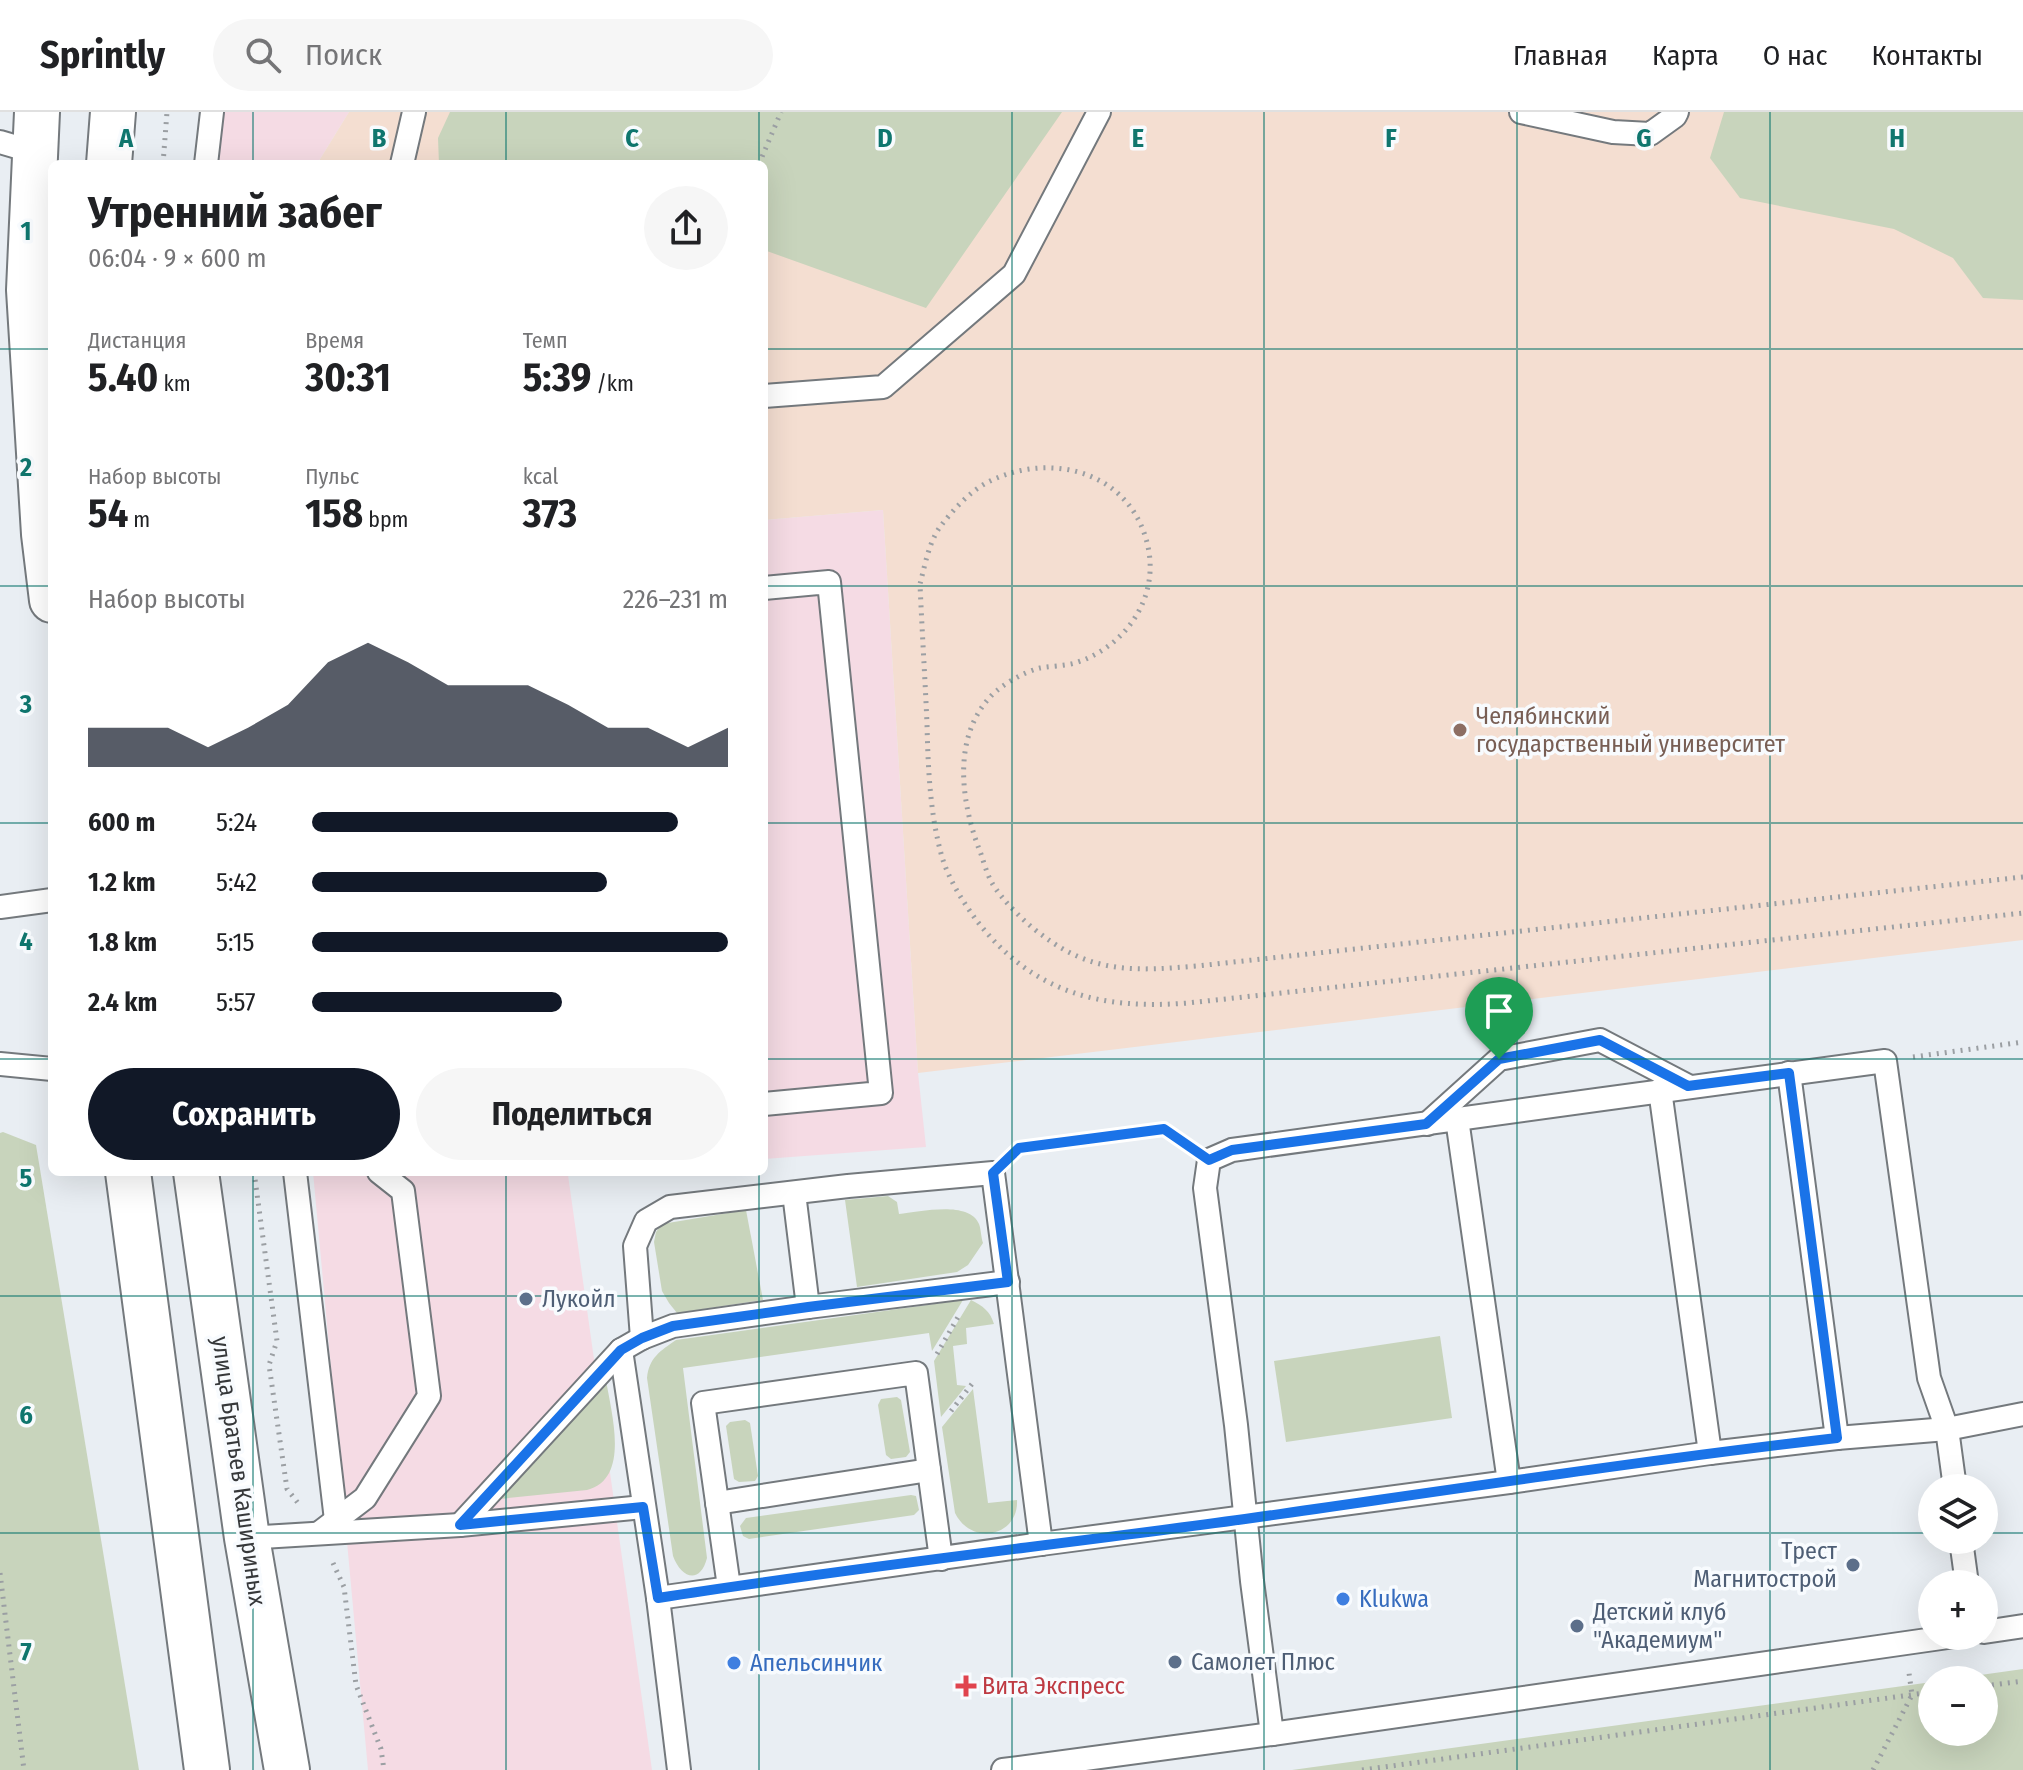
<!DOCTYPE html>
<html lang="ru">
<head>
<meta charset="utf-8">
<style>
  :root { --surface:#fff; --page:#f6f6f6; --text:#202124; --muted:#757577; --line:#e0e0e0; --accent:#111827 }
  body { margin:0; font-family:"Fira Sans Condensed",sans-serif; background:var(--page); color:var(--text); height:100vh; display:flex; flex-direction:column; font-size:30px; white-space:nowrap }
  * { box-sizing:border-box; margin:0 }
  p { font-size:26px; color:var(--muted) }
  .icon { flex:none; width:44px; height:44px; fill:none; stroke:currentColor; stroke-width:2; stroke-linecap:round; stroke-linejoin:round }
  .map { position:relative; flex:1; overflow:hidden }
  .panel { position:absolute; left:48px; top:48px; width:720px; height:1016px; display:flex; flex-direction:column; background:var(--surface); border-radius:12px; box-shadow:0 8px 32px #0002 }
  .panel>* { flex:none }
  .controls { position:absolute; left:1918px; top:1362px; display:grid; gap:16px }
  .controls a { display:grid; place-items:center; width:80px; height:80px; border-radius:50%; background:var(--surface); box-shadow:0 8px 32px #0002; font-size:40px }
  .pin { position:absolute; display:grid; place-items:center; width:68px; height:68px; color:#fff; margin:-82px -34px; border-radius:50% 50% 50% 0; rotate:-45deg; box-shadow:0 0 8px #0007 }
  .pin .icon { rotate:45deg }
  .round { display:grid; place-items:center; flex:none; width:84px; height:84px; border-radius:42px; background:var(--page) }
  .head { display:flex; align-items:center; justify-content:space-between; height:136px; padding:0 40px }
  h1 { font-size:44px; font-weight:700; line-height:60px }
  .figures { display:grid; grid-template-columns:repeat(3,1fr); gap:12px; height:136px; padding:8px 40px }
  .figures div { display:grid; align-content:center }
  .figures b { font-size:40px; font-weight:700 }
  .figures small { font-size:22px; font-weight:400 }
  .figures p { font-size:22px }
  .chart { height:224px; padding:16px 40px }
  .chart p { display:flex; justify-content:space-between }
  .chart svg { width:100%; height:144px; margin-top:8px; fill:var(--accent); opacity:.7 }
  .cta { display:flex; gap:16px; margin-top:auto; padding:16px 40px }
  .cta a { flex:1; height:92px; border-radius:48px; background:var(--accent); color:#fff; font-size:32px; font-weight:700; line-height:92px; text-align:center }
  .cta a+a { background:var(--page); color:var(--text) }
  ul { padding:0 40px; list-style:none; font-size:26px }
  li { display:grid; grid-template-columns:128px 96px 1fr; align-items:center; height:60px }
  li i { height:20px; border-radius:10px; background:var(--accent) }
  header { display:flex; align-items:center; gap:48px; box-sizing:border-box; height:112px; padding:0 40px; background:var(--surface); border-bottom:2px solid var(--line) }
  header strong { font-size:38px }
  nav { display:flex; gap:44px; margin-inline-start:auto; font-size:28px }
  .search { width:560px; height:72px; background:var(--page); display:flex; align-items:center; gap:20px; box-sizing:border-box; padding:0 28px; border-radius:44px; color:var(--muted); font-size:30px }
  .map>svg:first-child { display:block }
  .commercial { fill:#f5dbe4 }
  .education { fill:#f4ded1 }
  .green { fill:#c8d4bc }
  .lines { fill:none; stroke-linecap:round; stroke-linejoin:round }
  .lane-casing { stroke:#74797d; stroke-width:26 }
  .primary-casing { stroke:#74797d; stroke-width:48 }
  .path { stroke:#9b9fa3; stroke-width:5; stroke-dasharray:2 6; stroke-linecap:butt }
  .lane { stroke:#fff; stroke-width:22 }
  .primary { stroke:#fff; stroke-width:44 }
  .route-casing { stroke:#fff; stroke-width:16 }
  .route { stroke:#1a73e8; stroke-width:10 }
  .grid { fill:none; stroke:#0f766e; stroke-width:2; stroke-opacity:0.55 }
  .education-dot { fill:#8d6e63; stroke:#f8fbfe; stroke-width:3 }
  .service-dot { fill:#5c6f8a; stroke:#f8fbfe; stroke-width:3 }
  .shop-dot { fill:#3f7fe0; stroke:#f8fbfe; stroke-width:3 }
  .health-dot { fill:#e0444e; stroke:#f8fbfe; stroke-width:3 }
  .labels { text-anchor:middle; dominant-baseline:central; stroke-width:7; stroke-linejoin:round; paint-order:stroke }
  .education-label { font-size:24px; fill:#785e54; stroke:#f8fbfe; text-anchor:start }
  .service-label { font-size:24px; fill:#4e5e75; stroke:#f8fbfe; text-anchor:start }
  .street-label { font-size:24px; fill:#36383a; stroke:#f8fbfe }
  .shop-label { font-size:24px; fill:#366cbe; stroke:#f8fbfe; text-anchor:start }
  .health-label { font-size:24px; fill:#be3a42; stroke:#f8fbfe; text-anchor:start }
  .grid-label { font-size:26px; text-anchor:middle; font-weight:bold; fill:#0f766e; stroke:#f8fbfe; stroke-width:7; stroke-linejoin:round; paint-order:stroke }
</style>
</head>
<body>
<header>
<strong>Sprintly</strong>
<div class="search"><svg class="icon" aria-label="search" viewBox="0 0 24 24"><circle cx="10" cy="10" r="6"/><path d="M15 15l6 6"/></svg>Поиск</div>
<nav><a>Главная</a><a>Карта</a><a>О нас</a><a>Контакты</a></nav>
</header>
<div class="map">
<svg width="2023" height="1658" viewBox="0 0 2023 1658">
  <rect width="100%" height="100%" fill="#e9eef3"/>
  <g class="commercial">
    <path d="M 223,0 L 349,0 L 317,52 L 219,52 Z"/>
    <path d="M 883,398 L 918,961 L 926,1035 L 764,1047 L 764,408 Z"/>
    <path d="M 313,1060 L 602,1060 L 568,1063 L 652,1658 L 368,1658 Z"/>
  </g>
  <path class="education" d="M 349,0 L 2023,0 L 2023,828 L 918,961 L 883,398 L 764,408 L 764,52 L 317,52 Z"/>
  <g class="green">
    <path d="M 450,0 L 1062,0 L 926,196 L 764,138 L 764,52 L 439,52 L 438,26 Z"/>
    <path d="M 1724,0 L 2023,0 L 2023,188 L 1983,186 L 1953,146 L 1894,117 L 1740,86 L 1710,46 Z"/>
    <path d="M 3,1020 L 36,1033 L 139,1658 L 0,1658 L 0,1021 Z"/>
    <path d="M 888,1084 L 897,1090 L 899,1102 C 919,1100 969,1088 979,1112 C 981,1117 981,1125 983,1131 L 968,1153 L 957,1160 L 857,1175 L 845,1088 Z"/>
    <path d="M 746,1098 L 763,1188 L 677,1201 L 669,1191 L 662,1179 L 654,1130 L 656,1120 L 662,1112 Z"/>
    <path d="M 963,1188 L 932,1239 L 929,1221 L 683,1256 L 707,1446 C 700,1473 681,1466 673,1444 L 647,1266 C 649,1246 660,1239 676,1228 Z"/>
    <path d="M 971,1188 C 983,1194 990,1199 994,1212 L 966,1216 L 967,1232 L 953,1234 L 957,1273 L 966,1274 L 941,1305 L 934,1249 Z"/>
    <path d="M 1440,1224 L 1452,1306 L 1286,1330 L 1274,1249 Z"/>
    <path d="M 606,1268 C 611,1300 631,1367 587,1378 L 499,1387 Z"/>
    <path d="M 973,1277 L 988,1391 L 1017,1388 C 1019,1424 972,1435 955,1401 L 942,1315 Z"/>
    <path d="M 897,1285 L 901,1288 L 910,1340 L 906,1345 L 891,1347 L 886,1343 L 878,1293 L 881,1287 Z"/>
    <path d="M 745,1308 L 750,1311 L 758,1364 L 755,1369 L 739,1370 L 734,1367 L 726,1314 L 730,1310 Z"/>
    <path d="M 911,1383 L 916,1384 L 919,1398 L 914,1403 L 749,1427 L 743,1424 L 740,1414 L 746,1406 Z"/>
    <path d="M 2023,1557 L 2023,1658 L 1292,1658 L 1932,1570 L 1932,1620 L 1984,1620 L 1984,1568 L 1945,1568 Z"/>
  </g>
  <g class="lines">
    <g class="lane-casing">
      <g id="lane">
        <path d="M 1521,0 L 1613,20 L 1650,22 L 1675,4 L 1677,0"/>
        <path d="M 0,30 L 34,40"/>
        <path d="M 206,52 L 212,0"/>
        <path d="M 402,52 L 414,0"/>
        <path d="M 764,284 L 883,275 L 1014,162 L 1099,0"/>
        <path d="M 764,476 L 829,470 L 881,981 L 764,992"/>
        <path d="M 0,795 L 52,788"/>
        <path d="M 0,952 L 52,957"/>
        <path d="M 1789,961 L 1837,1326"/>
        <path d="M 1660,978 L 1710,1341"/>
        <path d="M 1457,1007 L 1509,1370"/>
        <path d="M 1427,1012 L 1499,947 L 1600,928 L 1688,974"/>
        <path d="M 295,1060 L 336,1408"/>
        <path d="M 794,1081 L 808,1195"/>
        <path d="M 642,1226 L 635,1134 L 646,1109 L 670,1095 L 848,1074 L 993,1061 L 1041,1432"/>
        <path d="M 621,1238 L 658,1486 L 679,1658"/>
        <path d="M 717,1391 L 929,1358"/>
        <path d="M 460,1413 L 621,1238 L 642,1226 L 673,1214 L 808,1195 L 1008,1170"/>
        <path d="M 319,1421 L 365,1386 L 429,1284 L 403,1079 L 379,1060"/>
        <path d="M 247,1426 L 460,1413 L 643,1395"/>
        <path d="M 1961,1428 L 1967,1472"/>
        <path d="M 729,1475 L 703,1291 L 916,1261 L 941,1447"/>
        <path d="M 658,1486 L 1041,1432 L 1509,1370 L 1710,1341 L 1837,1326 L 1947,1317 L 2023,1302"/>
        <path d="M 1984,1520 L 2023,1514"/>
        <path d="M 1272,1622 L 1252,1469 L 1236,1313 L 1205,1076 L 1209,1048 L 1232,1038 C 1450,1009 1667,977 1885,949 L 1929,1266 L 1947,1317 L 1955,1376"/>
        <path d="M 1003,1658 L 1272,1622 L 1955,1524"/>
      </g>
    </g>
    <g class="primary-casing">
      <g id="primary">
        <path d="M 37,0 L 29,178 L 44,422 L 52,488"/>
        <path d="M 109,52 L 113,0"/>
        <path d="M 128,1060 L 207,1658"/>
        <path d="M 196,1060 L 247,1426 L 287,1658"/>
      </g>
    </g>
    <g class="path">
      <path d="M 163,52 L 167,0"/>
      <path d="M 759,52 L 781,0"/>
      <path d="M 2023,765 L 1197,854 C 1136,859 1093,862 1042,823 C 1025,811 1002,788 992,771 C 987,762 984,751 981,742 C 961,692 951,625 992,583 C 1003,572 1024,560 1040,556 C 1051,554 1064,554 1075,551 C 1123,536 1157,490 1149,440 C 1136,362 1054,337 988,370 C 970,379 952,399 940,415 C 929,430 925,453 920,472 C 922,519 925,565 927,612 C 928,656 930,703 942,745 C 949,768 963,790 977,809 C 1033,881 1100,898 1188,891 L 2023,801"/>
      <path d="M 1913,945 L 2023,930"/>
      <path d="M 1014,1041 L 1019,1036 L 1164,1017 L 1184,1031"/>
      <path d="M 254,1060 L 277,1229 L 269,1253 L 287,1377 L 298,1391"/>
      <path d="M 937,1242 L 958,1205"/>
      <path d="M 951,1299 L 975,1268"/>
      <path d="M 333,1451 L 344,1475 L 356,1573 L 381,1637 L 384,1658"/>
      <path d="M 0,1461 L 24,1658"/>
      <path d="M 1984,1574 L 2023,1569"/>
      <path d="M 1362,1658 L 1932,1580"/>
      <path d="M 1873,1658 L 1912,1583 L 1909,1561"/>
    </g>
    <use href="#lane" class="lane"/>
    <use href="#primary" class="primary"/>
  </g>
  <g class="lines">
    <g class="route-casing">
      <path id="route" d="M 1600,928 L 1688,974 L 1789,961 L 1837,1326 C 1639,1349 1442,1379 1245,1407 C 1049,1434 853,1455 658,1486 L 643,1395 L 460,1413 L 621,1238 L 642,1226 L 673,1214 L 808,1195 L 1008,1170 L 993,1061 L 1019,1036 L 1164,1017 L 1209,1048 L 1232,1038 L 1426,1012 L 1499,947 Z"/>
    </g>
    <use href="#route" class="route"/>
  </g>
  <path class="grid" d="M 253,0 L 253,52M 506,0 L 506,52M 759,0 L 759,52M 1012,0 L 1012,1658M 1264,0 L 1264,1658M 1517,0 L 1517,1658M 1770,0 L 1770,1658M 0,237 L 52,237M 764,237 L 2023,237M 0,474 L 52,474M 764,474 L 2023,474M 0,711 L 52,711M 764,711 L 2023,711M 0,947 L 52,947M 764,947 L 2023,947M 253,1060 L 253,1658M 506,1060 L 506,1658M 759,1060 L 759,1658M 0,1184 L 2023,1184M 0,1421 L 1932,1421M 1984,1421 L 2023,1421"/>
  <circle class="education-dot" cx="1460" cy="618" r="8"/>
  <g class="service-dot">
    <circle cx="526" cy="1187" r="8"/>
    <circle cx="1853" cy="1453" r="8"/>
    <circle cx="1577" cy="1514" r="8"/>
    <circle cx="1175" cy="1550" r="8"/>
  </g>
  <g class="shop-dot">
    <circle cx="1343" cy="1487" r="8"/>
    <circle cx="734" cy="1551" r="8"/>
  </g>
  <path class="health-dot" d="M962 1562h8v8h8v8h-8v8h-8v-8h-8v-8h8z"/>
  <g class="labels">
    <g class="education-label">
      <text x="1476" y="604">Челябинский<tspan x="1476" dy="28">государственный университет</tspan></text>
    </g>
    <g class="service-label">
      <text x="542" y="1187">Лукойл</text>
      <text x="1837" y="1439" text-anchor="end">Трест<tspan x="1837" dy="28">Магнитострой</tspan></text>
      <text x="1593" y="1500">Детский клуб<tspan x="1593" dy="28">"Академиум"</tspan></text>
      <text x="1191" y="1550">Самолет Плюс</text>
    </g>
    <g class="street-label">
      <text transform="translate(239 1359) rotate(82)">улица Братьев Кашириных</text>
    </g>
    <g class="shop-label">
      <text x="1359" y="1487">Klukwa</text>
      <text x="750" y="1551">Апельсинчик</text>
    </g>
    <g class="health-label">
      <text x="982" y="1574">Вита Экспресс</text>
    </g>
  </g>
  <g class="grid-label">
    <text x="126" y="35">A</text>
    <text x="379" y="35">B</text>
    <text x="632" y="35">C</text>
    <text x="885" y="35">D</text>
    <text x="1138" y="35">E</text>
    <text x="1391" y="35">F</text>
    <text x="1644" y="35">G</text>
    <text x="1897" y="35">H</text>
    <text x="26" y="128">1</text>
    <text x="26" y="364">2</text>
    <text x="26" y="601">3</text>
    <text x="26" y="838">4</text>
    <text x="26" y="1075">5</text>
    <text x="26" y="1312">6</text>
    <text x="26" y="1549">7</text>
  </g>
</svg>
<div class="controls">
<a><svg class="icon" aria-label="layers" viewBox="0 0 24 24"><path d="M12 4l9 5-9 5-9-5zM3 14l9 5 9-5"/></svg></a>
<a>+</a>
<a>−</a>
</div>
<div class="pin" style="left:1499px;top:947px;background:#1e9e55"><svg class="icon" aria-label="arrive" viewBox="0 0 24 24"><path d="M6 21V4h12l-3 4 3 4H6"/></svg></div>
<section class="panel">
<div class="head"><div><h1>Утренний забег</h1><p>06:04 · 9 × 600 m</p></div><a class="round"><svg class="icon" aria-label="share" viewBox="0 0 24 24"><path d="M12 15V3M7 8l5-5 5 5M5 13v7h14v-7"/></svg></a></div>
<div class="figures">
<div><p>Дистанция</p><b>5.40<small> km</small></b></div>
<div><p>Время</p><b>30:31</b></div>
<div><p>Темп</p><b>5:39<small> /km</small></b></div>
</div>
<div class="figures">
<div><p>Набор высоты</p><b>54<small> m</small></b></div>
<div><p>Пульс</p><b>158<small> bpm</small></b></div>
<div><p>kcal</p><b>373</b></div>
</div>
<div class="chart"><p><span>Набор высоты</span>226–231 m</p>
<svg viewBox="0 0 160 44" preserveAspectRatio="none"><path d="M0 44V32L10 32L20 32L30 38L40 32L50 25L60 12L70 6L80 12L90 19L100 19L110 19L120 25L130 32L140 32L150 38L160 32V44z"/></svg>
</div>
<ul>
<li><b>600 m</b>5:24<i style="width:88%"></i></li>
<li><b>1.2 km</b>5:42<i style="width:71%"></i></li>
<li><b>1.8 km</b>5:15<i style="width:100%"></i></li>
<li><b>2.4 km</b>5:57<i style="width:60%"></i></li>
</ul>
<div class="cta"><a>Сохранить</a><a>Поделиться</a></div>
</section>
</div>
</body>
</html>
